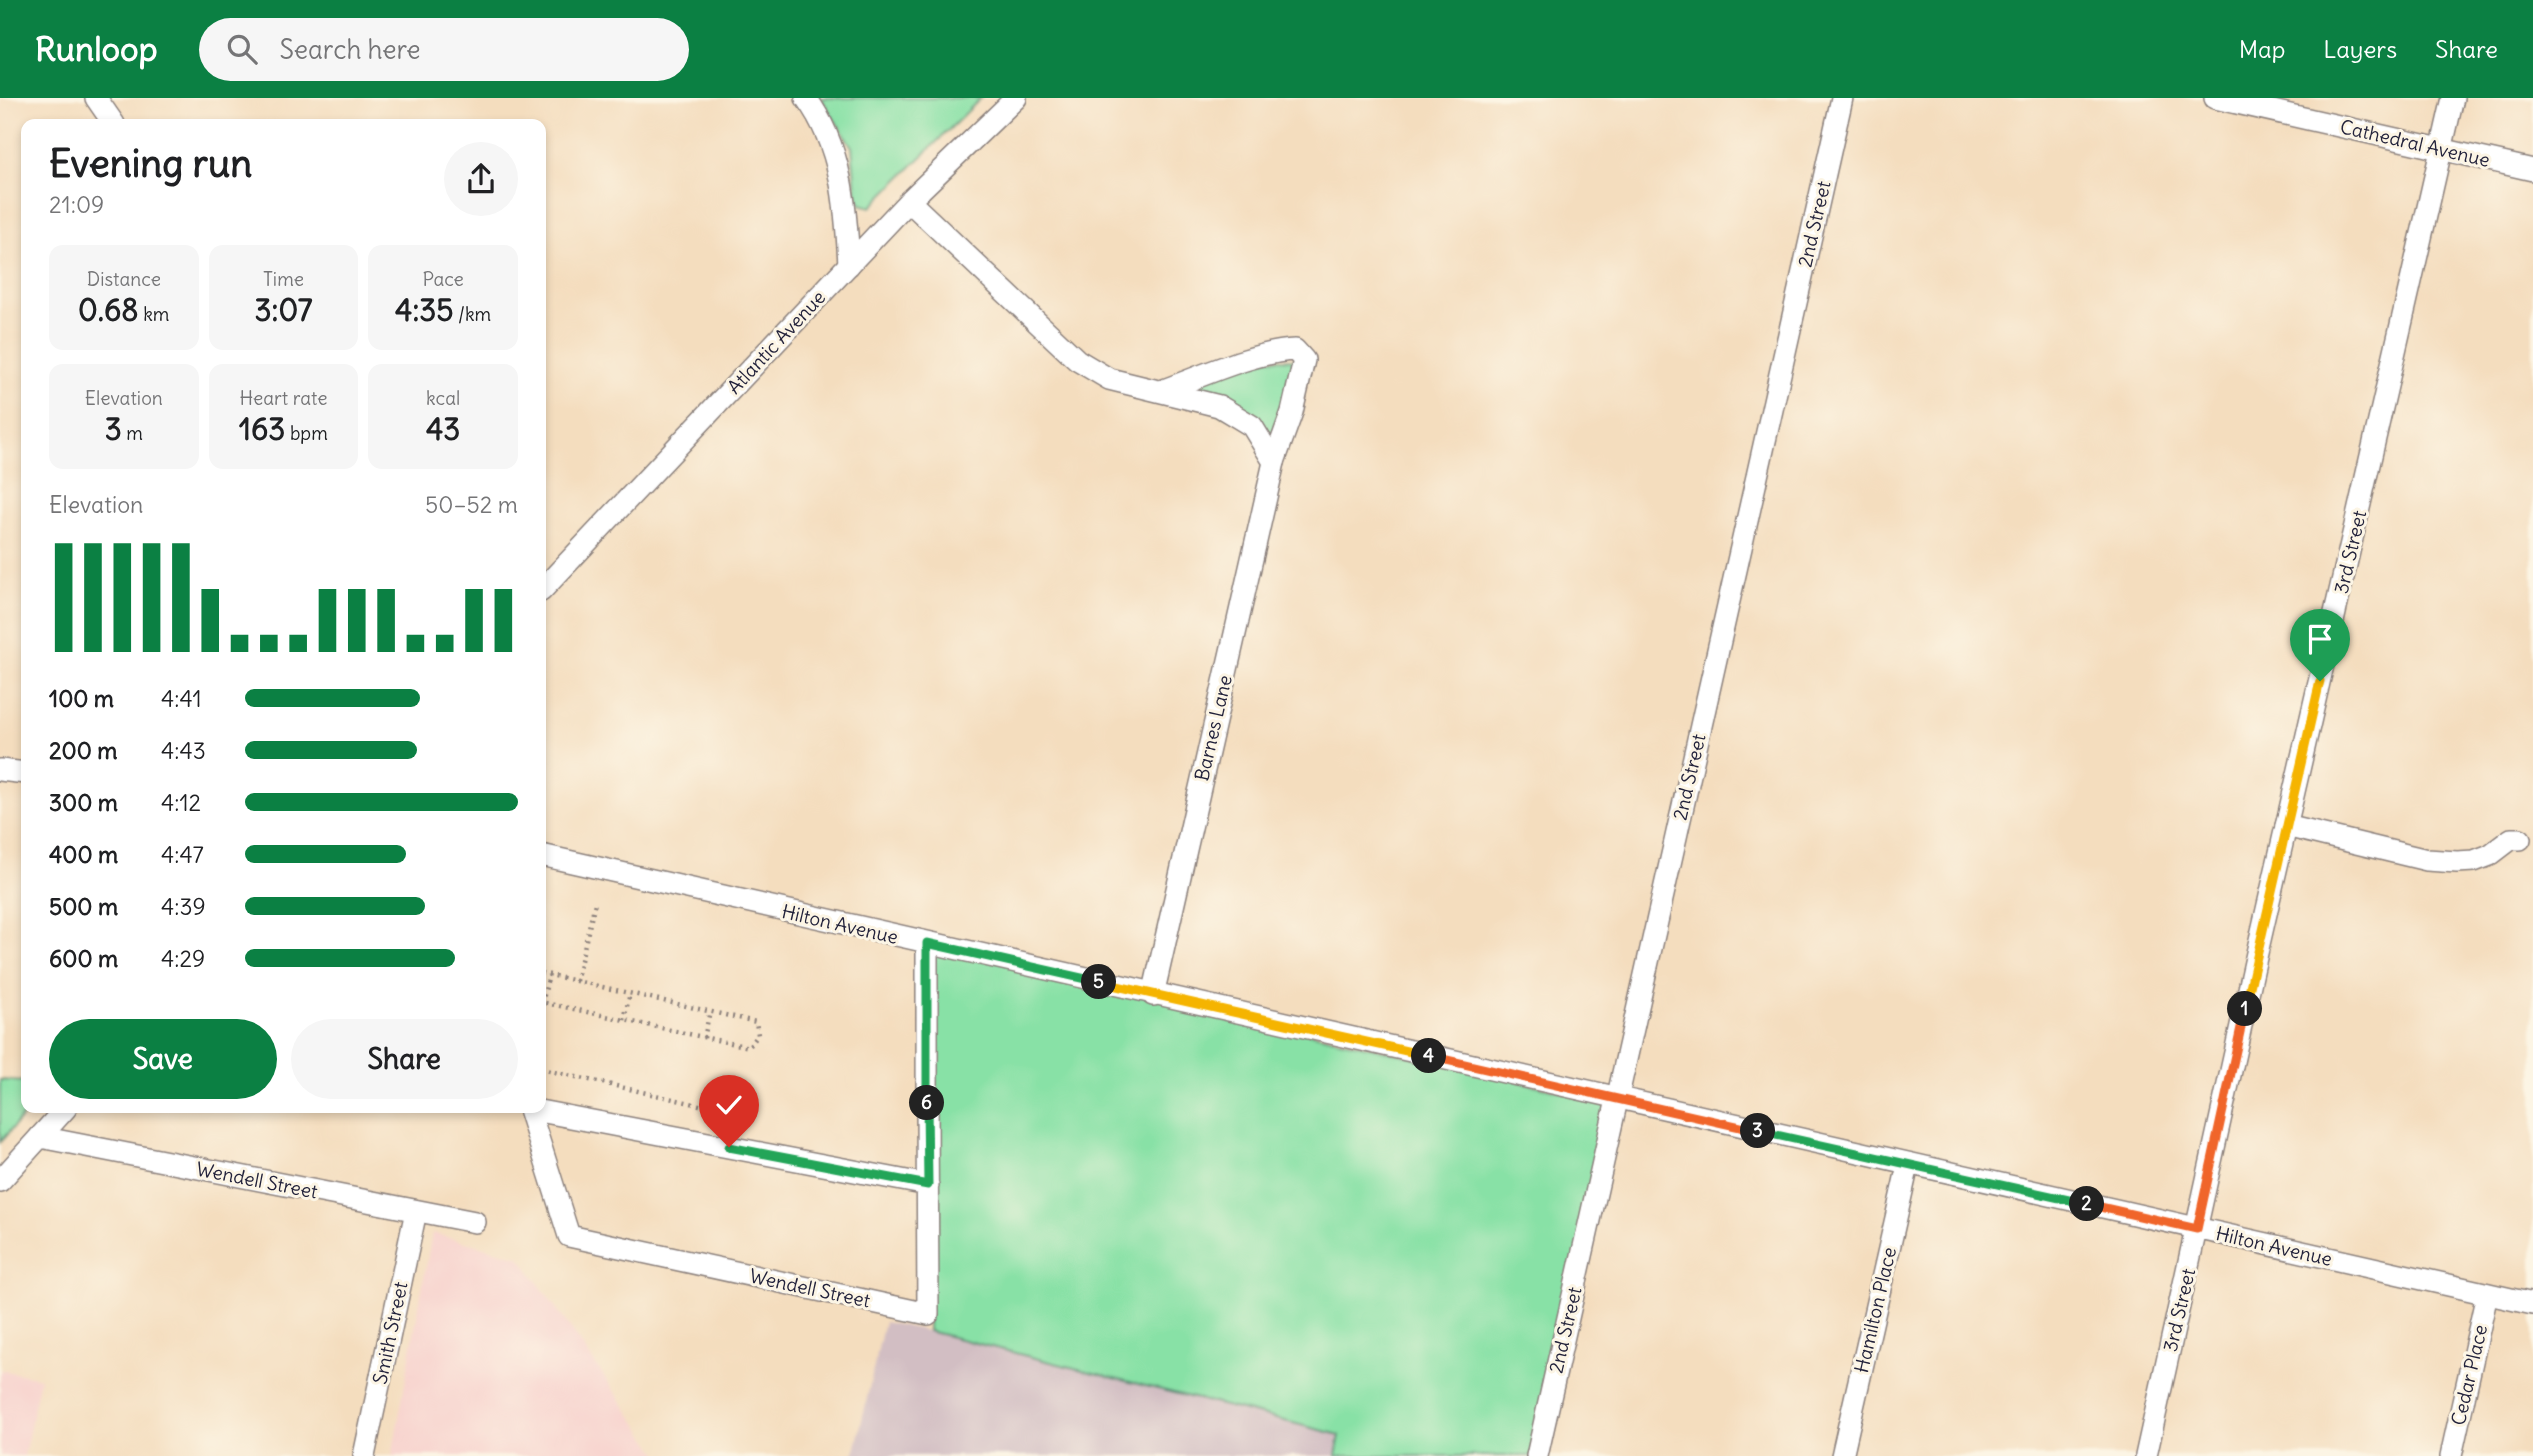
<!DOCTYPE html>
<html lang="en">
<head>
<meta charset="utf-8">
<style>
  :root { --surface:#fff; --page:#f6f6f6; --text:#202124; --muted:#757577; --accent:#0b8043 }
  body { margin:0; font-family:Delius,sans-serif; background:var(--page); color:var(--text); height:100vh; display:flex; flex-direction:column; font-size:26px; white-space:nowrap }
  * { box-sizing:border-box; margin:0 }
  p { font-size:23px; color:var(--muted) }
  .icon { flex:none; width:38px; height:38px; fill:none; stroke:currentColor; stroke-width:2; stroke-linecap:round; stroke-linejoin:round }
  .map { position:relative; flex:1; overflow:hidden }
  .drawer { position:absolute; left:21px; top:21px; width:525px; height:994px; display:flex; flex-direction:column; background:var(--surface); border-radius:14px; box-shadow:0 4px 10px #0003 }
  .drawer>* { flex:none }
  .pin { position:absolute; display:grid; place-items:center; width:60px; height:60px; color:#fff; margin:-72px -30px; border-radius:50% 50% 50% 0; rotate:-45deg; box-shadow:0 0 7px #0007 }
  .pin .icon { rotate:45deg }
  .km { position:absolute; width:35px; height:35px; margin:-18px; border-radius:50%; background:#222; color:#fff; font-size:19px; line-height:35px; text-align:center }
  .round { display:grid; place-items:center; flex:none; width:74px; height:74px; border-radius:37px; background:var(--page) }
  .headline { display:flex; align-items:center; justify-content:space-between; height:119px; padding:0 28px }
  h1 { font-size:38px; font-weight:700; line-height:52px }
  .metrics { display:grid; grid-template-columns:repeat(3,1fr); gap:10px; height:119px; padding:7px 28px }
  .metrics div { display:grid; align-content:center; border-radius:14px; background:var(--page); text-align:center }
  .metrics b { font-size:30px; font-weight:700 }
  .metrics small { font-size:19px; font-weight:400 }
  .metrics p { font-size:19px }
  .chart { height:196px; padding:14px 28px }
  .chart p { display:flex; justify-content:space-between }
  .chart svg { width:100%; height:126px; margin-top:7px; stroke:var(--accent); stroke-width:6 }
  .cta { display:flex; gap:14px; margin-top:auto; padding:14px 28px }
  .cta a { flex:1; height:80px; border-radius:42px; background:var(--accent); color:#fff; font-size:28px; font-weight:700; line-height:80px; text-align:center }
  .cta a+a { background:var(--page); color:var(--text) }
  ul { padding:0 28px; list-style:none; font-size:23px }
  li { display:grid; grid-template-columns:112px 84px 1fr; align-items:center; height:52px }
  li i { height:18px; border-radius:9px; background:var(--accent) }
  header { display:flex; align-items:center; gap:42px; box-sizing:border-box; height:98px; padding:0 35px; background:var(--accent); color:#fff }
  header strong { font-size:33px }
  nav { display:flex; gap:38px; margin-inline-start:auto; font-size:24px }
  .search { width:490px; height:63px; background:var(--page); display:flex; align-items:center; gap:18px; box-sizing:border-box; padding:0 24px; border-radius:38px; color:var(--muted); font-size:26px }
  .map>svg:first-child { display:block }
  .built { fill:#f7d0cc }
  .industrial { fill:#d2bec3 }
  .green { fill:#88e1a6; stroke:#558270; stroke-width:2 }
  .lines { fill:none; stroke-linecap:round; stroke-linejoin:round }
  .minor-casing { stroke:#8b807c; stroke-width:24 }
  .path { stroke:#8b807c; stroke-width:4.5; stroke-dasharray:2 5; stroke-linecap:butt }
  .minor { stroke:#fff; stroke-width:21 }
  .split-1-casing { stroke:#fff; stroke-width:14 }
  .split-2-casing { stroke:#fff; stroke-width:14 }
  .split-3-casing { stroke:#fff; stroke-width:14 }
  .split-4-casing { stroke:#fff; stroke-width:14 }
  .split-5-casing { stroke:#fff; stroke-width:14 }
  .split-6-casing { stroke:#fff; stroke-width:14 }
  .split-7-casing { stroke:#fff; stroke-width:14 }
  .split-1 { stroke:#f5b400; stroke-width:9 }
  .split-2 { stroke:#f0652b; stroke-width:9 }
  .split-3 { stroke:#22a559; stroke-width:9 }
  .split-4 { stroke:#f0652b; stroke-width:9 }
  .split-5 { stroke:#f5b400; stroke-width:9 }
  .split-6 { stroke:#22a559; stroke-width:9 }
  .split-7 { stroke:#22a559; stroke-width:9 }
  .labels { text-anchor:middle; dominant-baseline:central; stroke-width:6; stroke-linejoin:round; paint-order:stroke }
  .street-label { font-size:19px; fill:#22223b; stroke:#fcf5e5 }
</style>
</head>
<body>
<header>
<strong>Runloop</strong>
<div class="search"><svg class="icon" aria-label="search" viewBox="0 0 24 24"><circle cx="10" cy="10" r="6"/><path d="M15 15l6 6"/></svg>Search here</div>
<nav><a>Map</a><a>Layers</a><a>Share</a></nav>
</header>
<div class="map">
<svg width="2533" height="1358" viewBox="0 0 2533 1358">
  <rect width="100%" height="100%" fill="#fcf5e5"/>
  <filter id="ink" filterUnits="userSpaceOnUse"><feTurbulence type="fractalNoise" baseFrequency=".0143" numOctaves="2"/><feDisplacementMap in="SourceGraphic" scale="14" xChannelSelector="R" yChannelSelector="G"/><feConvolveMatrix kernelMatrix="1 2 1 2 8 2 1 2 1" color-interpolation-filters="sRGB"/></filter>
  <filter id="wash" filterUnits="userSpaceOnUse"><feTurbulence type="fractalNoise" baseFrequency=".00686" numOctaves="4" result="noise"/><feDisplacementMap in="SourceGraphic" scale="28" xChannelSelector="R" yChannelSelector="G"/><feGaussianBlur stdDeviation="1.57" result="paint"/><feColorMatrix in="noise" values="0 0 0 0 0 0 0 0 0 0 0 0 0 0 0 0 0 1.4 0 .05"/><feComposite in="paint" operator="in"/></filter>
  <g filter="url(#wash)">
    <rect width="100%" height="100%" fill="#f4ddbe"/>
    <g class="built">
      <path d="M 432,1135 L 520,1159 L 660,1358 L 392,1358 Z"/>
      <path d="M 0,1272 L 40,1280 L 24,1358 L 0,1358 Z"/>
    </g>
    <path class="industrial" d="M 884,1224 L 928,1233 L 1341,1337 L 1336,1358 L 854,1358 Z"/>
    <g class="green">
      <path d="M 821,0 L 981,0 L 871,109 L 860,106 L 856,93 L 852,49 Z"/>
      <path d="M 1255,260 L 1304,262 L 1274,364 L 1252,328 L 1161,293 Z"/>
      <path d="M 926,846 L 1616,1006 L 1537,1358 L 1336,1358 L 1340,1337 L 928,1233 Z"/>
      <path d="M 0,982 L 26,984 L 26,1010 L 30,1010 L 0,1044 Z"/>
    </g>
  </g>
  <g filter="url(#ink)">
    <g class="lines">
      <g class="minor-casing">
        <g id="minor">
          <path d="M 96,0 L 114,26"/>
          <path d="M 806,0 C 842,49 846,108 849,167"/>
          <path d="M 2215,0 L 2533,72"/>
          <path d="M 909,103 L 1077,262 L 1109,281 L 1219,308 L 1252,328 L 1274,364 L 1153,897"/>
          <path d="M 1161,293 C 1200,279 1253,254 1295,252 L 1304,262 L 1292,314 L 1274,364"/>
          <path d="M 541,493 L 909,103 L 1016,0"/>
          <path d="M 0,672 L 26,675"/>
          <path d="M 2286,728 L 2427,762 L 2457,764 L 2474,763 L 2490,757 L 2511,741 L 2520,741"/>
          <path d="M 541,757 L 2533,1206"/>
          <path d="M 927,845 C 927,969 927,1092 928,1216 L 569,1138 L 529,1011 L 928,1087"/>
          <path d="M 40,1039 L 475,1124"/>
          <path d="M 0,1083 L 66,1010"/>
          <path d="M 364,1358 L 416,1113"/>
          <path d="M 1537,1358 L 1842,0"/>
          <path d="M 1842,1358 L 1908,1067"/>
          <path d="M 2146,1358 L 2257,855 L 2453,0"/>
          <path d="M 2451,1358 L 2487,1196"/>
        </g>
      </g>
      <g class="path">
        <path d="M 541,875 L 756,924 L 758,937 L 749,949 L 541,904"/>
        <path d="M 576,883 L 595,805"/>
        <path d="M 542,905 L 549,877"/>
        <path d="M 624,922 L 630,895"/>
        <path d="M 704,940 L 710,913"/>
        <path d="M 541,971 L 739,1016"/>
      </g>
      <use href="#minor" class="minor"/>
    </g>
  </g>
  <g class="lines" filter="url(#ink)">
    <g class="split-1-casing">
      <path id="split-1" d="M 2245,911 L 2320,583"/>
    </g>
    <g class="split-2-casing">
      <path id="split-2" d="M 2087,1106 L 2197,1131 L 2245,911"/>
    </g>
    <g class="split-3-casing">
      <path id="split-3" d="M 1758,1033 L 2087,1106"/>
    </g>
    <g class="split-4-casing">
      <path id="split-4" d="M 1429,958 L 1758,1033"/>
    </g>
    <g class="split-5-casing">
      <path id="split-5" d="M 1099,884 L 1429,958"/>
    </g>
    <g class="split-6-casing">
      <path id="split-6" d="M 927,1005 L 927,845 L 1099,884"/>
    </g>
    <g class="split-7-casing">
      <path id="split-7" d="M 729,1049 L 928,1087 L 927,1005"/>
    </g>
    <use href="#split-1" class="split-1"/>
    <use href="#split-2" class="split-2"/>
    <use href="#split-3" class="split-3"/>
    <use href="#split-4" class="split-4"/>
    <use href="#split-5" class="split-5"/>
    <use href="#split-6" class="split-6"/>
    <use href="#split-7" class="split-7"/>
  </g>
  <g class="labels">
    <g class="street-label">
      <text transform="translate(2415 45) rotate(13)">Cathedral Avenue</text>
      <text transform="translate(1814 126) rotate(-77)">2nd Street</text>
      <text transform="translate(776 244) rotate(-47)">Atlantic Avenue</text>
      <text transform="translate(2350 454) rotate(-77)">3rd Street</text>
      <text transform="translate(1213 630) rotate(-77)">Barnes Lane</text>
      <text transform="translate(1689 679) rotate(-77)">2nd Street</text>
      <text transform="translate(840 826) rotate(13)">Hilton Avenue</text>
      <text transform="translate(257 1082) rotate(11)">Wendell Street</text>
      <text transform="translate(2274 1148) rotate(13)">Hilton Avenue</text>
      <text transform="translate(810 1190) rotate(12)">Wendell Street</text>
      <text transform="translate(1875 1212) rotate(-77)">Hamilton Place</text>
      <text transform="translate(2179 1212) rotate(-77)">3rd Street</text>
      <text transform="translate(1565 1232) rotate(-77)">2nd Street</text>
      <text transform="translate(390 1235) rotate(-78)">Smith Street</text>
      <text transform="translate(2469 1277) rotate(-77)">Cedar Place</text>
    </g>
  </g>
</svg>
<div class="pin" style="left:2320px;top:583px;background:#1e9e55"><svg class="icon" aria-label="arrive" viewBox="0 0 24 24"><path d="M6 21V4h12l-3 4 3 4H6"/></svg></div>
<div class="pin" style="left:729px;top:1049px;background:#d93025"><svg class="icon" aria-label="check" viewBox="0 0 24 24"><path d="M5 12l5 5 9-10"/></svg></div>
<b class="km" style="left:2245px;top:911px">1</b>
<b class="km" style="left:2087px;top:1106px">2</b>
<b class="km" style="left:1758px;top:1033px">3</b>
<b class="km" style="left:1429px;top:958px">4</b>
<b class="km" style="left:1099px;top:884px">5</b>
<b class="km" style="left:927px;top:1005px">6</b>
<section class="drawer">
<div class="headline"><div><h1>Evening run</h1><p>21:09</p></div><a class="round"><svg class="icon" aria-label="share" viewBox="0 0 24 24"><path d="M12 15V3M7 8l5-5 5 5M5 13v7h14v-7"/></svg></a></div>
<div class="metrics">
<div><p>Distance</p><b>0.68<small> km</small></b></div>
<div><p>Time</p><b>3:07</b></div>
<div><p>Pace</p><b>4:35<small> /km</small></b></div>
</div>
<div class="metrics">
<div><p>Elevation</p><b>3<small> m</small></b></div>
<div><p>Heart rate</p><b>163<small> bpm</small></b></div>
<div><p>kcal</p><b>43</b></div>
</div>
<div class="chart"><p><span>Elevation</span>50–52 m</p>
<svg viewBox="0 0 160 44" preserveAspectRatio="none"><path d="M5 44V6M15 44V6M25 44V6M35 44V6M45 44V6M55 44V22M65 44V38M75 44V38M85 44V38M95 44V22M105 44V22M115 44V22M125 44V38M135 44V38M145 44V22M155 44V22"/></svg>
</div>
<ul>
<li><b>100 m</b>4:41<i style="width:64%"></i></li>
<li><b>200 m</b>4:43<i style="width:63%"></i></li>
<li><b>300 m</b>4:12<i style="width:100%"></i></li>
<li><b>400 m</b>4:47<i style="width:59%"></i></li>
<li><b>500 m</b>4:39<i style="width:66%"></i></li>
<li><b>600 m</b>4:29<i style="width:77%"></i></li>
</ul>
<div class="cta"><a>Save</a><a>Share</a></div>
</section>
</div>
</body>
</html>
